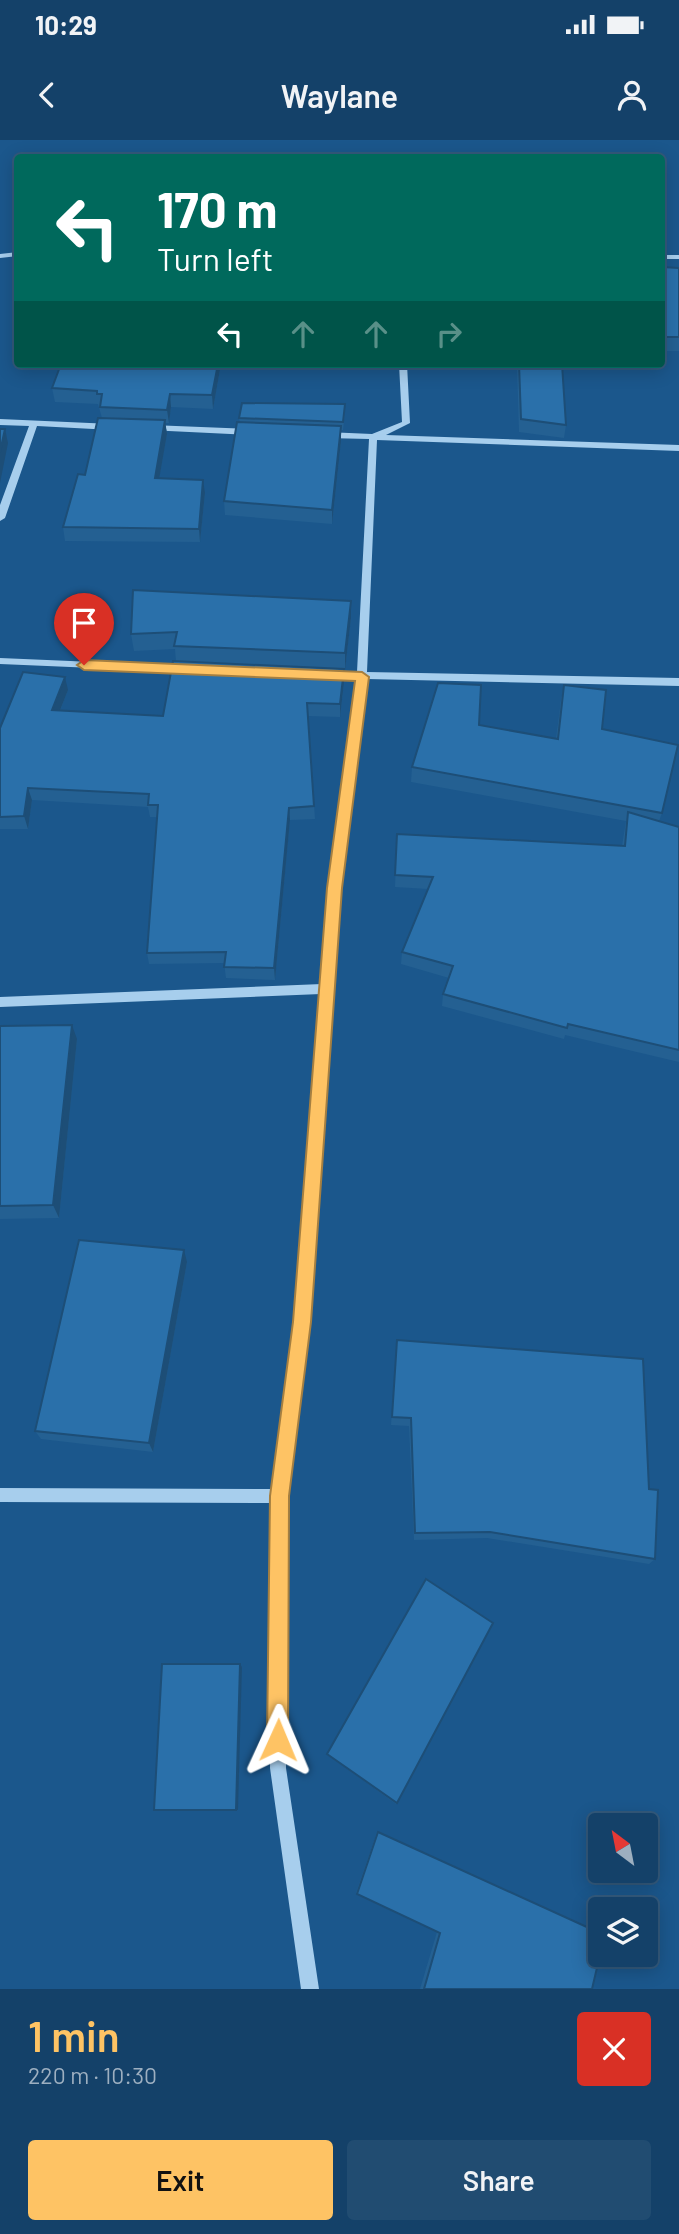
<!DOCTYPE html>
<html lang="en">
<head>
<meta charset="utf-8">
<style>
  body { margin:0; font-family:Barlow,sans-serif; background:#214c71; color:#f1f3f6; height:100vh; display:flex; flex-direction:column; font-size:26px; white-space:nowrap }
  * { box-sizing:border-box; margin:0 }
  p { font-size:23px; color:#9dafc0 }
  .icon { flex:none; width:38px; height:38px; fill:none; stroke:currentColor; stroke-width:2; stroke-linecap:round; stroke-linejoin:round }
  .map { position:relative; height:1849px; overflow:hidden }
  .panel { display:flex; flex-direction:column; background:#144169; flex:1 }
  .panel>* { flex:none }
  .banner { position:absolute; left:14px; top:14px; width:651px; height:214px; border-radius:7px; box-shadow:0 4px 18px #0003,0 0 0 2px #335a7d; background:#00695c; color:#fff; overflow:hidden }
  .needle { width:46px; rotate:328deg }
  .fabs { position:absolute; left:588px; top:1673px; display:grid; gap:14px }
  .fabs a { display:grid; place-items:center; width:70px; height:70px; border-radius:7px; background:#144169; box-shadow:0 4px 18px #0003,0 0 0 2px #335a7d; font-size:35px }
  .pin { position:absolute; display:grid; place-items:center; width:60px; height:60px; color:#fff; margin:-72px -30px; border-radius:50% 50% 50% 0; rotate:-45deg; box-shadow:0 0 7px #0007 }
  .pin .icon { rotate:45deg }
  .me { position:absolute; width:77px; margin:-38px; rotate:1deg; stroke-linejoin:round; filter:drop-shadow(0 0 5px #0008) }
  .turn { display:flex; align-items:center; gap:24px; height:147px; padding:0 28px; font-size:32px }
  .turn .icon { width:91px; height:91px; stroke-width:2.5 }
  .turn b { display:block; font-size:49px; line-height:60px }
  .lanes { display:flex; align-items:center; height:66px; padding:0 28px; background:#0003; justify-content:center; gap:35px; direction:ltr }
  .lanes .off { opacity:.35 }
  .round { display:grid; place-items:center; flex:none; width:74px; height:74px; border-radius:7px; background:#214c71 }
  .overview { display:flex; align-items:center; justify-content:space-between; height:119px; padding:0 28px }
  h1 { font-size:42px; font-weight:600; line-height:52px; color:#fec364 }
  .action { display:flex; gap:14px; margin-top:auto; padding:14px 28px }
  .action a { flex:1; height:80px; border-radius:7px; background:#fec364; color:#111; font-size:28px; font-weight:600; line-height:80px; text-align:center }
  .action a+a { background:#214c71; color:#f1f3f6 }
  .status { display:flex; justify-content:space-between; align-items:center; height:49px; padding:0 35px; background:#144169; direction:ltr }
  .status svg { height:19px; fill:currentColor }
  header { display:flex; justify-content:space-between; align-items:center; height:91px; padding:0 28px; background:#144169; font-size:32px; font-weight:600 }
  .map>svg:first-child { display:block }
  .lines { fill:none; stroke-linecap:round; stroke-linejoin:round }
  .minor { fill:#a7ceed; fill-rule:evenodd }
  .wall { fill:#246092 }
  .shaded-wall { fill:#1d4e77 }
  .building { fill:#2a70aa; stroke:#1d4e77; stroke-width:2 }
  .route { fill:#fec364; stroke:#a57f41; stroke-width:2 }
</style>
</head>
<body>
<div class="status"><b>10:29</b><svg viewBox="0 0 49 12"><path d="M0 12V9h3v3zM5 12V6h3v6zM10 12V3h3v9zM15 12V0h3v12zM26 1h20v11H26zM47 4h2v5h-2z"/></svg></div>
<header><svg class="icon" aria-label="back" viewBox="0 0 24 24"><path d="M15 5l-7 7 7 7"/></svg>Waylane<svg class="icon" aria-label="person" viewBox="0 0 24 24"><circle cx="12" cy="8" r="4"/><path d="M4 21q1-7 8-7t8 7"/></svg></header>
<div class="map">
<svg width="679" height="1849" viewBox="0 0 679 1849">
  <rect width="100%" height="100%" fill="#1b578c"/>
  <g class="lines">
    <g class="minor">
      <path d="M 18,112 L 18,116 L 0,118 L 0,114 Z"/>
      <rect x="662" y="115" width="17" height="4"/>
      <path d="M 399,224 L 407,224 L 410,283 L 386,295 L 679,305 L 679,311 L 377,300 L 367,532 L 679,538 L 679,546 L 367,539 L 341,748 L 309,1182 L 287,1356 L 286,1628 L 319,1849 L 301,1849 L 270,1628 L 273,1363 L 0,1362 L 0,1348 L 274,1349 L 295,1182 L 321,854 L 0,867 L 0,857 L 322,844 L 329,748 L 357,539 L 329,539 L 324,535 L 329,531 L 357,532 L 369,299 L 326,298 L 322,295 L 326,292 L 372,294 L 402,282 Z"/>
      <path d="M 0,279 L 112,284 L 116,287 L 112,290 L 37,286 L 5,378 L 0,381 L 0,365 L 29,286 L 0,285 Z"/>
      <path d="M 151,285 L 251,289 L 255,292 L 251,295 L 148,290 L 148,286 Z"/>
      <path d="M 0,518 L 188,526 L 193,529 L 188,532 L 0,524 Z"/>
    </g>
  </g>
  <g class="wall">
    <path d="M 662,127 L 679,128 L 679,211 L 662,211 Z"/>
    <path d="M 61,224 L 221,224 L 213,269 L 171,267 L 169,283 L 165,283 L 167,294 L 159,338 L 205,353 L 200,402 L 65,401 L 63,387 L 85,335 L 102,278 L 98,264 L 55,262 L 52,248 Z"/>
    <path d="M 517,224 L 562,224 L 566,285 L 564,298 L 519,292 Z"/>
    <path d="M 345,272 L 343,290 L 341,290 L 341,301 L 332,384 L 225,375 L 224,361 L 240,283 L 239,278 Z"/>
    <path d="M 351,478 L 345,530 L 344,530 L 344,542 L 340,577 L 308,576 L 315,679 L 290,680 L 275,840 L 226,838 L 224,823 L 149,824 L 147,813 L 157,677 L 150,677 L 148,667 L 32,660 L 28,689 L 0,689 L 0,588 L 68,550 L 60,571 L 163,576 L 176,522 L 175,509 L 134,511 L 131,494 Z"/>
    <path d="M 564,545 L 602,589 L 662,673 L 659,681 L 679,687 L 679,922 L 565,895 L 564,899 L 442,866 L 443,854 L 449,838 L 401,824 L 402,812 L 428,749 L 395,747 L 397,694 L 622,706 L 626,681 L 411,642 L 412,627 L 479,585 L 556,599 L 561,560 Z"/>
    <path d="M 0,886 L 77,899 L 59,1078 L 0,1079 Z"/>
    <path d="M 187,1122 L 153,1312 L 41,1299 L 35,1291 Z"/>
    <path d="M 396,1210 L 649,1349 L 655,1419 L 649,1424 L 487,1398 L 414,1400 L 409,1286 L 391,1285 Z"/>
    <path d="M 327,1614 L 397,1663 L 396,1664 L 328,1615 Z"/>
    <path d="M 377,1692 L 378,1692 L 592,1849 L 420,1849 L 437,1792 L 357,1754 L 356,1753 Z"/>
  </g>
  <g class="shaded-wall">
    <path d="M 218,224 L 221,224 L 213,269 L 212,255 Z"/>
    <path d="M 170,254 L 171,267 L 169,283 L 167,270 Z"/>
    <path d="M 165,280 L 167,294 L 157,351 L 155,338 Z"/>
    <path d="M 341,286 L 341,301 L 332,384 L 332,370 Z"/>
    <path d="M 5,289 L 8,303 L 0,343 L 0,312 Z"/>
    <path d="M 203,340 L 205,353 L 200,402 L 199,389 Z"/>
    <path d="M 351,461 L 351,478 L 345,530 L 345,513 Z"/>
    <path d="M 344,529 L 344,542 L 340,577 L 340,564 Z"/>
    <path d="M 65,537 L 68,550 L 55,583 L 52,570 Z"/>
    <path d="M 28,648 L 32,660 L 28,689 L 24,676 Z"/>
    <path d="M 289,668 L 290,680 L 275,840 L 274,828 Z"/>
    <path d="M 72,885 L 77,899 L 59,1078 L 53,1065 Z"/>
    <path d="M 184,1110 L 187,1122 L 153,1312 L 149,1303 Z"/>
    <path d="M 240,1524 L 242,1527 L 238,1670 L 236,1670 Z"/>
  </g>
  <g class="building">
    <path d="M 662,127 L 679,128 L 679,197 L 662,197 Z"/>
    <path d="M 61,224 L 218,224 L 212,255 L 170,254 L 167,270 L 100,267 L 102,254 L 97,254 L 97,251 L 52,248 Z"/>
    <path d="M 519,224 L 562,224 L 566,285 L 521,279 Z"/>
    <path d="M 242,263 L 345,264 L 343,282 L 239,278 Z"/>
    <path d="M 98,278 L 165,280 L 155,338 L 203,340 L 199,389 L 63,387 L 78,334 L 85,335 Z"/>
    <path d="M 237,282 L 341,286 L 332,370 L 224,361 Z"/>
    <path d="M 0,289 L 5,289 L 0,312 Z"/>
    <path d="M 133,450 L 351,461 L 345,513 L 174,506 L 177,492 L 131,494 Z"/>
    <path d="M 173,521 L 344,529 L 340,564 L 307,563 L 314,666 L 289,668 L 274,828 L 224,827 L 226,812 L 147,813 L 158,665 L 148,665 L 149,654 L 28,648 L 24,676 L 0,677 L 0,588 L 23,532 L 65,537 L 52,570 L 163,576 Z"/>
    <path d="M 438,543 L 481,545 L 479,585 L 558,599 L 564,545 L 606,550 L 602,589 L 678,605 L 662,673 L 412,627 Z"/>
    <path d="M 628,672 L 679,687 L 679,910 L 568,884 L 567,888 L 443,854 L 453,826 L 402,812 L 433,737 L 395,735 L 397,694 L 625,706 Z"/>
    <path d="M 72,885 L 53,1065 L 0,1066 L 0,886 Z"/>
    <path d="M 79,1100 L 184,1110 L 149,1303 L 35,1291 Z"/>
    <path d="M 397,1200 L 643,1219 L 649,1349 L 658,1350 L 655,1419 L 490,1392 L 415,1393 L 411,1278 L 392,1277 Z"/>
    <path d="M 426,1439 L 493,1483 L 397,1663 L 327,1614 Z"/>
    <path d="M 162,1524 L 240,1524 L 236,1670 L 154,1670 Z"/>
    <path d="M 378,1692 L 600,1793 L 600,1815 L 592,1849 L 424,1849 L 440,1793 L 357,1754 Z"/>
  </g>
  <path class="route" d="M 84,520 L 362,532 L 369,537 L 342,748 L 311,1182 L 289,1356 L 288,1600 L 285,1608 L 278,1611 L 270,1608 L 267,1600 L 270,1356 L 293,1182 L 327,748 L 355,541 L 84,530 L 77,525 Z"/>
</svg>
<div class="fabs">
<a><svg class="needle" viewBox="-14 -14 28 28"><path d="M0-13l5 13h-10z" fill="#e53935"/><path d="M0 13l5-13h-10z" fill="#9dafc0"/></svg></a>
<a><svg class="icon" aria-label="layers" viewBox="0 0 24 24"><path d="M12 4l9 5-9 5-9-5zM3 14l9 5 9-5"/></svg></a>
</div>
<div class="pin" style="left:84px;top:525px;background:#d93025"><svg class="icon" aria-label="arrive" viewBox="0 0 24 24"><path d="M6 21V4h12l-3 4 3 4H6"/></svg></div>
<svg class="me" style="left:278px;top:1600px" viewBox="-20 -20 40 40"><path d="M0-17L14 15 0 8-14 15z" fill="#fec364" stroke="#fff" stroke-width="4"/></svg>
<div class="banner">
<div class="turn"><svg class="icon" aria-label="left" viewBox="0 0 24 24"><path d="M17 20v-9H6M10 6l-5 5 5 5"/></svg><div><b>170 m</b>Turn left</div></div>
<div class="lanes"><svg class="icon" aria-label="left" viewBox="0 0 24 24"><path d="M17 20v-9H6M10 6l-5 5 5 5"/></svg><svg class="icon off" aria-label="ahead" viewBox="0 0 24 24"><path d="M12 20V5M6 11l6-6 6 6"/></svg><svg class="icon off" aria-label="ahead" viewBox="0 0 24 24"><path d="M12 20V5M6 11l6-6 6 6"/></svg><svg class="icon off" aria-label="right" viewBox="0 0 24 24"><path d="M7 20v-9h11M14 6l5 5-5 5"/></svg></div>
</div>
</div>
<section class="panel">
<div class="overview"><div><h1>1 min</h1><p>220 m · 10:30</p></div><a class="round" style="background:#d93025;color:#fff"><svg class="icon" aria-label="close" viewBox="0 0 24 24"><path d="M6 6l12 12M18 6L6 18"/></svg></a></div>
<div class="action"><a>Exit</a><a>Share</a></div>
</section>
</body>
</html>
